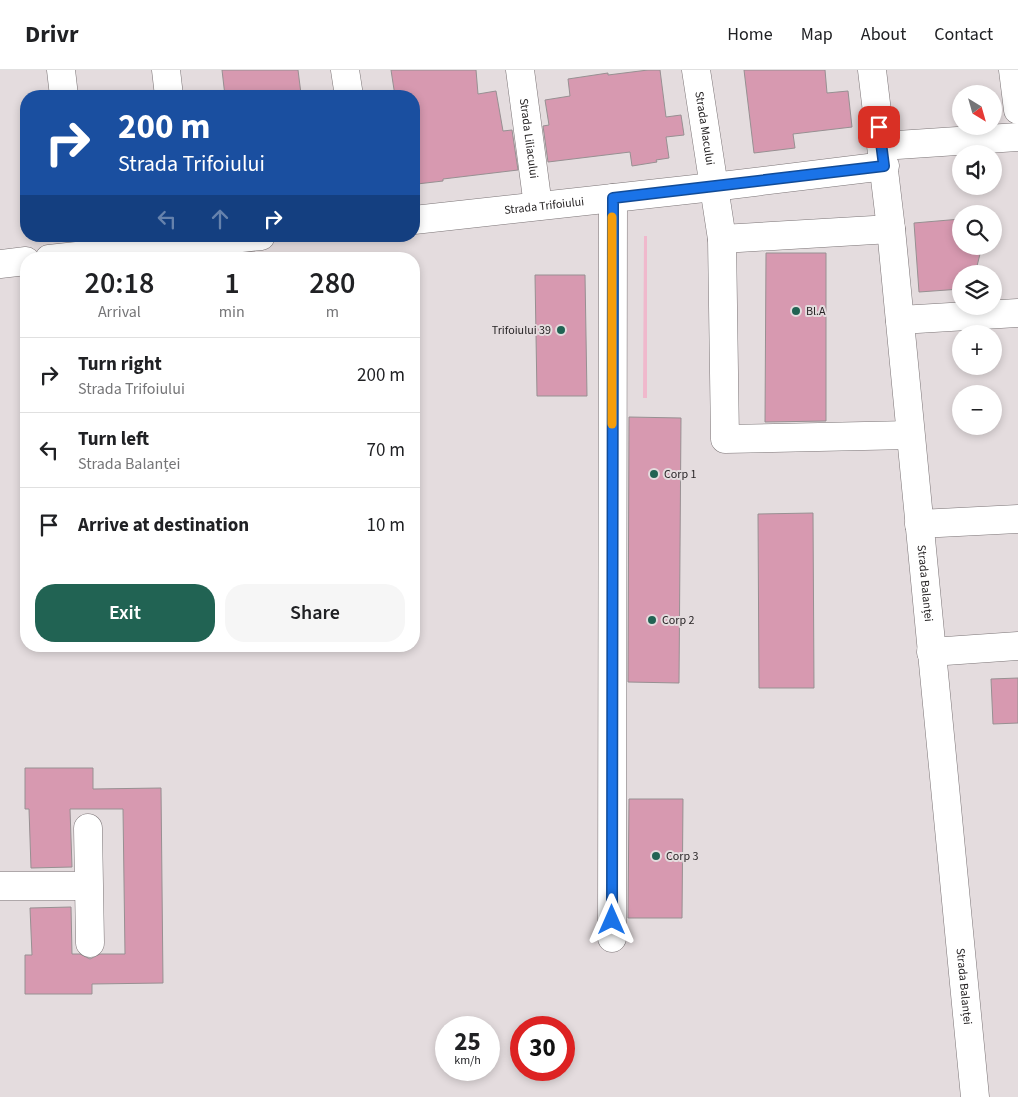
<!DOCTYPE html>
<html lang="en">
<head>
<meta charset="utf-8">
<style>
  body { margin:0; font-family:"Source Sans 3",sans-serif; background:#f6f6f6; color:#202124; height:100vh; display:flex; flex-direction:column; font-size:19px; white-space:nowrap }
  * { box-sizing:border-box; margin:0 }
  p { font-size:16px; color:#757577 }
  .icon { flex:none; width:28px; height:28px; fill:none; stroke:currentColor; stroke-width:2; stroke-linecap:round; stroke-linejoin:round }
  .map { position:relative; flex:1; overflow:hidden }
  .panel { position:absolute; left:20px; top:182px; width:400px; height:400px; display:flex; flex-direction:column; background:#fff; border-radius:20px; box-shadow:0 2px 8px #0003 }
  .panel>* { flex:none }
  .hud { position:absolute; left:20px; top:20px; width:400px; height:152px; border-radius:20px; box-shadow:0 2px 8px #0003; background:#1a4fa0; color:#fff; overflow:hidden }
  .needle { width:32px; rotate:143deg }
  .buttons { position:absolute; left:952px; top:15px; display:grid; gap:10px }
  .buttons a { display:grid; place-items:center; width:50px; height:50px; border-radius:50%; background:#fff; box-shadow:0 2px 8px #0003; font-size:25px }
  .speed { position:absolute; left:435px; top:946px; display:flex; gap:10px; font-size:25px; font-weight:700; text-align:center }
  .speed>* { display:grid; place-content:center; width:65px; height:65px; border-radius:50%; background:#fff; box-shadow:0 2px 8px #0003; line-height:1 }
  .speed small { font-size:12px; font-weight:400 }
  .speed .limit { border:8px solid #d22; background:#fff; color:#111 }
  .pin { position:absolute; display:grid; place-items:center; width:42px; height:42px; color:#fff; margin:-21px; border-radius:10px; box-shadow:0 2px 8px #0006 }
  .me { position:absolute; width:55px; margin:-28px; rotate:0deg; stroke-linejoin:round; filter:drop-shadow(0 0 4px #0008) }
  .turn { display:flex; align-items:center; gap:18px; height:105px; padding:0 15px; font-size:22px }
  .turn .icon { width:65px; height:65px; stroke-width:2.5 }
  .turn b { display:block; font-size:35px; line-height:42px }
  .lanes { display:flex; align-items:center; height:48px; padding:0 15px; background:#0003; justify-content:center; gap:25px; direction:ltr }
  .lanes .off { opacity:.35 }
  .eta { display:flex; justify-content:space-evenly; align-items:center; height:85px; text-align:center }
  .eta b { font-size:30px; font-weight:600; line-height:35px }
  .button { display:flex; gap:10px; margin-top:auto; padding:10px 15px }
  .button a { flex:1; height:58px; border-radius:20px; background:#216353; color:#fff; font-size:20px; font-weight:600; line-height:58px; text-align:center }
  .button a+a { background:#f6f6f6; color:#202124 }
  ul { padding:0; list-style:none }
  li { display:flex; align-items:center; gap:15px; height:75px; padding:0 15px; border-top:1px solid #e0e0e0 }
  li div { flex:1 }
  li b { display:block; font-size:19px }
  li em { font-style:normal }
  header { display:flex; align-items:center; gap:30px; box-sizing:border-box; height:70px; padding:0 25px; background:#fff; border-bottom:1px solid #e0e0e0 }
  header strong { font-size:24px }
  nav { display:flex; gap:28px; margin-inline-start:auto; font-size:18px }
  .map>svg:first-child { display:block }
  .green { fill:#f0b8cc }
  .building { fill:#d799b0; stroke:#979092 }
  .lines { fill:none; stroke-linecap:round; stroke-linejoin:round }
  .minor-casing { stroke:#7b7476; stroke-width:29 }
  .minor { stroke:#fff; stroke-width:28 }
  .route-casing { stroke:#114b97; stroke-width:12 }
  .route { stroke:#1a73e8; stroke-width:9 }
  .slow { stroke:#f59e0b; stroke-width:9 }
  .poi-dot { fill:#216353; stroke:#e4dcde; stroke-width:2 }
  .labels { text-anchor:middle; dominant-baseline:central; stroke-width:4; stroke-linejoin:round; paint-order:stroke }
  .street-label { font-size:12px; fill:#272425; stroke:#e4dcde }
  .poi-label { font-size:12px; fill:#272425; stroke:#e4dcde; text-anchor:start }
</style>
</head>
<body>
<header>
<strong>Drivr</strong>
<nav><a>Home</a><a>Map</a><a>About</a><a>Contact</a></nav>
</header>
<div class="map">
<svg width="1018" height="1027" viewBox="0 0 1018 1027">
  <rect width="100%" height="100%" fill="#e4dcde"/>
  <path class="green" d="M 644,166 L 647,166 L 647,328 L 643,328 Z"/>
  <g class="building">
    <path d="M 222,0 L 298,0 L 301,24 L 282,26 L 225,26 Z"/>
    <path d="M 391,0 L 476,0 L 478,24 L 496,21 L 503,61 L 512,60 L 518,100 L 443,109 L 443,111 L 417,114 L 417,111 L 414,112 L 414,26 L 395,26 Z"/>
    <path d="M 648,0 L 660,0 L 666,47 L 681,45 L 684,65 L 666,67 L 669,88 L 656,90 L 657,92 L 632,96 L 630,82 L 548,92 L 543,56 L 549,55 L 545,30 L 570,26 L 568,9 L 608,3 L 608,5 Z"/>
    <path d="M 744,0 L 825,0 L 827,23 L 848,21 L 852,57 L 793,64 L 795,78 L 754,83 Z"/>
    <path d="M 961,149 L 961,176 L 982,176 L 975,204 L 961,204 L 961,219 L 919,222 L 914,153 Z"/>
    <path d="M 766,183 L 826,183 L 826,351 L 765,352 Z"/>
    <path d="M 535,205 L 585,205 L 587,326 L 537,326 Z"/>
    <path d="M 629,347 L 681,348 L 679,613 L 628,612 Z"/>
    <path d="M 813,443 L 814,618 L 759,618 L 758,444 Z"/>
    <path d="M 1018,608 L 1018,653 L 993,654 L 991,609 Z"/>
    <path d="M 25,698 L 93,698 L 93,719 L 161,718 L 163,913 L 92,914 L 92,924 L 25,924 L 25,885 L 32,885 L 30,838 L 71,837 L 72,884 L 80,884 L 90,889 L 100,884 L 125,884 L 123,739 L 70,739 L 72,797 L 31,798 L 29,739 L 25,739 Z"/>
    <path d="M 629,729 L 683,729 L 682,848 L 628,848 Z"/>
  </g>
  <g class="lines">
    <g class="minor-casing">
      <g id="minor">
        <path d="M 61,0 L 64,26"/>
        <path d="M 166,0 L 169,26"/>
        <path d="M 345,0 L 349,26"/>
        <path id="s1" d="M 520,0 L 538,136"/>
        <path id="s2" d="M 696,0 L 722,169 L 725,369 L 910,365"/>
        <path id="s3" d="M 872,0 L 891,159 L 975,1027"/>
        <path d="M 1013,0 L 1018,40"/>
        <path d="M 882,76 L 1018,67"/>
        <path id="s4" d="M 414,150 L 713,117 L 885,96"/>
        <path d="M 722,169 L 891,159"/>
        <path d="M 49,189 L 261,166"/>
        <path d="M 0,194 L 26,191"/>
        <path d="M 900,250 L 1018,243"/>
        <path d="M 919,454 L 1018,449"/>
        <path d="M 931,582 L 1018,576"/>
        <path d="M 88,758 L 90,873"/>
        <path d="M 0,816 L 88,816"/>
        <path d="M 612,868 L 613,128"/>
      </g>
    </g>
    <use href="#minor" class="minor"/>
  </g>
  <g class="lines">
    <g class="route-casing">
      <path id="route" d="M 612,850 L 613,128 L 884,96 L 879,57"/>
    </g>
    <use href="#route" class="route"/>
    <path class="slow" d="M 612,147 L 612,354"/>
  </g>
  <g class="poi-dot">
    <circle cx="796" cy="241" r="5"/>
    <circle cx="561" cy="260" r="5"/>
    <circle cx="654" cy="404" r="5"/>
    <circle cx="652" cy="550" r="5"/>
    <circle cx="656" cy="786" r="5"/>
  </g>
  <g class="labels">
    <g class="street-label">
      <text stroke="none"><textPath href="#s2" startOffset="59">Strada Macului</textPath></text>
      <text stroke="none"><textPath href="#s1" startOffset="69">Strada Liliacului</textPath></text>
      <text stroke="none"><textPath href="#s4" startOffset="131">Strada Trifoiului</textPath></text>
      <text stroke="none"><textPath href="#s3" startOffset="516">Strada Balanței</textPath></text>
      <text stroke="none"><textPath href="#s3" startOffset="921">Strada Balanței</textPath></text>
    </g>
    <g class="poi-label">
      <text x="806" y="241">Bl.A</text>
      <text x="551" y="260" text-anchor="end">Trifoiului 39</text>
      <text x="664" y="404">Corp 1</text>
      <text x="662" y="550">Corp 2</text>
      <text x="666" y="786">Corp 3</text>
    </g>
  </g>
</svg>
<div class="buttons">
<a><svg class="needle" viewBox="-14 -14 28 28"><path d="M0-13l5 13h-10z" fill="#e53935"/><path d="M0 13l5-13h-10z" fill="#757577"/></svg></a>
<a><svg class="icon" aria-label="sound" viewBox="0 0 24 24"><path d="M4 9h4l5-4v14l-5-4H4zM17 9q2 3 0 6"/></svg></a>
<a><svg class="icon" aria-label="search" viewBox="0 0 24 24"><circle cx="10" cy="10" r="6"/><path d="M15 15l6 6"/></svg></a>
<a><svg class="icon" aria-label="layers" viewBox="0 0 24 24"><path d="M12 4l9 5-9 5-9-5zM3 14l9 5 9-5"/></svg></a>
<a>+</a>
<a>−</a>
</div>
<div class="speed"><div>25<small>km/h</small></div><div class="limit">30</div></div>
<div class="pin" style="left:879px;top:57px;background:#d93025"><svg class="icon" aria-label="arrive" viewBox="0 0 24 24"><path d="M6 21V4h12l-3 4 3 4H6"/></svg></div>
<svg class="me" style="left:612px;top:850px" viewBox="-20 -20 40 40"><path d="M0-17L14 15 0 8-14 15z" fill="#1a73e8" stroke="#fff" stroke-width="4"/></svg>
<div class="hud">
<div class="turn"><svg class="icon" aria-label="right" viewBox="0 0 24 24"><path d="M7 20v-9h11M14 6l5 5-5 5"/></svg><div><b>200 m</b>Strada Trifoiului</div></div>
<div class="lanes"><svg class="icon off" aria-label="left" viewBox="0 0 24 24"><path d="M17 20v-9H6M10 6l-5 5 5 5"/></svg><svg class="icon off" aria-label="ahead" viewBox="0 0 24 24"><path d="M12 20V5M6 11l6-6 6 6"/></svg><svg class="icon" aria-label="right" viewBox="0 0 24 24"><path d="M7 20v-9h11M14 6l5 5-5 5"/></svg></div>
</div>
<section class="panel">
<div class="eta">
<div><b>20:18</b><p>Arrival</p></div>
<div><b>1</b><p>min</p></div>
<div><b>280</b><p>m</p></div>
</div>
<ul>
<li><svg class="icon" aria-label="right" viewBox="0 0 24 24"><path d="M7 20v-9h11M14 6l5 5-5 5"/></svg><div><b>Turn right</b><p>Strada Trifoiului</p></div><em>200 m</em></li>
<li><svg class="icon" aria-label="left" viewBox="0 0 24 24"><path d="M17 20v-9H6M10 6l-5 5 5 5"/></svg><div><b>Turn left</b><p>Strada Balanței</p></div><em>70 m</em></li>
<li><svg class="icon" aria-label="arrive" viewBox="0 0 24 24"><path d="M6 21V4h12l-3 4 3 4H6"/></svg><div><b>Arrive at destination</b></div><em>10 m</em></li>
</ul>
<div class="button"><a>Exit</a><a>Share</a></div>
</section>
</div>
</body>
</html>
